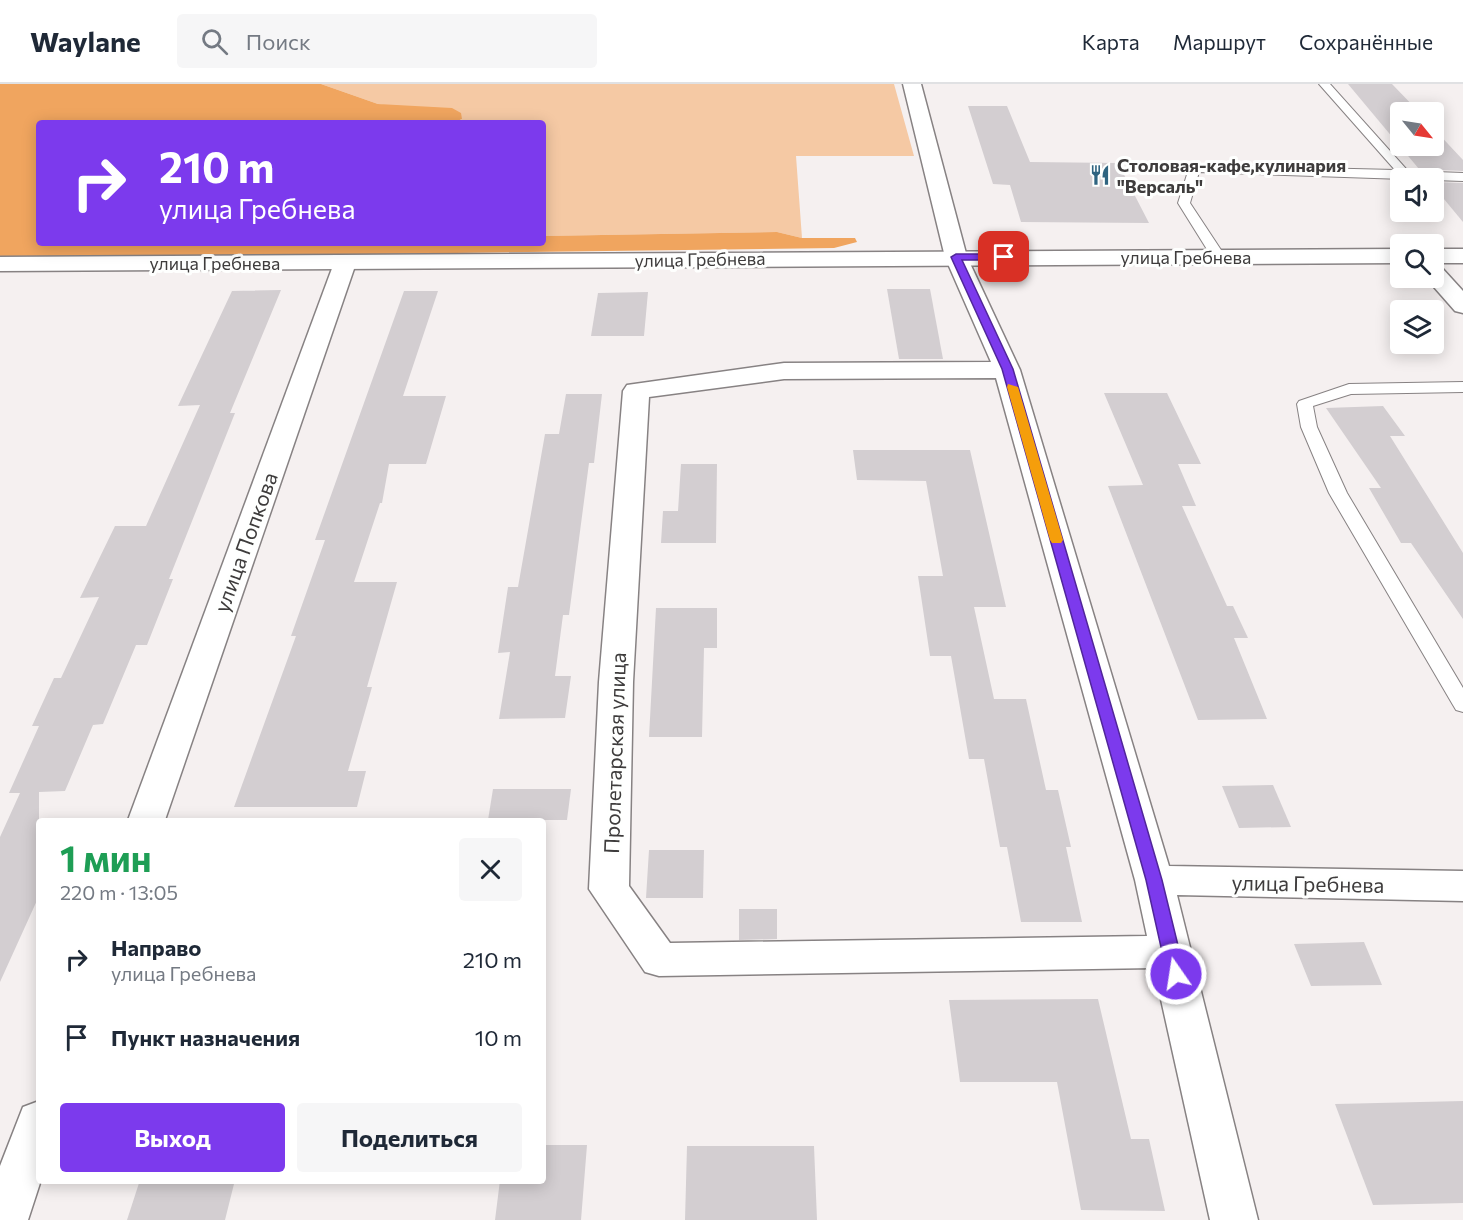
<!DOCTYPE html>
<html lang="ru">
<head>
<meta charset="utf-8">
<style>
  body { margin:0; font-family:Commissioner,sans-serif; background:#f6f6f7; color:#1f2937; height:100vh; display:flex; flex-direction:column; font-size:22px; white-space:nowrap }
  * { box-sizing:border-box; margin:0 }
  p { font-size:20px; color:#747a83 }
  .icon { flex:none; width:33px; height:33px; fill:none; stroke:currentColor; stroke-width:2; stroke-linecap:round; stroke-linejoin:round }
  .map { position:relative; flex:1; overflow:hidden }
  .sheet { position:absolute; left:36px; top:734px; width:510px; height:366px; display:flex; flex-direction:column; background:#fff; border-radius:6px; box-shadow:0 3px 15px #0003 }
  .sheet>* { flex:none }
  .top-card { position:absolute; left:36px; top:36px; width:510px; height:126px; border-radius:6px; box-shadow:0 3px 15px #0003; background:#7c3aed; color:#fff; overflow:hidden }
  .needle { width:39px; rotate:120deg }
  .controls { position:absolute; left:1390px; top:18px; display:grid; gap:12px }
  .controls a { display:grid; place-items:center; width:54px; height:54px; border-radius:6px; background:#fff; box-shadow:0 3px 15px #0003; font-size:30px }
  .pin { position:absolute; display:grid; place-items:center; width:51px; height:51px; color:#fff; margin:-26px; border-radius:12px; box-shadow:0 3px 9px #0006 }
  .me { position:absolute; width:66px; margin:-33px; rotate:347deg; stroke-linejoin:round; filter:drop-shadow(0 0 4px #0008) }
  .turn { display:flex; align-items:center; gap:21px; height:126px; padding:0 24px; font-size:27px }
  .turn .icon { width:78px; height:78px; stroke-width:2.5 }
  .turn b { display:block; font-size:42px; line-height:51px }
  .round { display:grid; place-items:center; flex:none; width:63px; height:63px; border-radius:6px; background:#f6f6f7 }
  .head { display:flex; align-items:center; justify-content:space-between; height:102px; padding:0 24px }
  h1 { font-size:36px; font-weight:700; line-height:45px; color:#1e9e55 }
  .primary-button { display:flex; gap:12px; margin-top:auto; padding:12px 24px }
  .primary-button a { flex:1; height:69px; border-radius:6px; background:#7c3aed; color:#fff; font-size:24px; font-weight:700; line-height:69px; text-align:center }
  .primary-button a+a { background:#f6f6f7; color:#1f2937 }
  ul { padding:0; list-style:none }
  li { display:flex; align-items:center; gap:18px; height:78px; padding:0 24px }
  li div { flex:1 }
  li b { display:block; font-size:22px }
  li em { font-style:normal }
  header { display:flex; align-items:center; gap:36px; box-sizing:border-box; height:84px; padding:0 30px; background:#fff; border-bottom:2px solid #e0e1e3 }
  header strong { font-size:28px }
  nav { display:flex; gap:33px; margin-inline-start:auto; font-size:21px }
  .search { width:420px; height:54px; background:#f6f6f7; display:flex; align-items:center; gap:15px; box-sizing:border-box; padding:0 21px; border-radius:6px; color:#747a83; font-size:22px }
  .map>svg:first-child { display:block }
  .green { fill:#f5c9a4 }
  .forest { fill:#f0a55f }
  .building { fill:#d3ced1 }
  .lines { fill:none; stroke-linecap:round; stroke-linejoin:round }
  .service-casing { stroke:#878283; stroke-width:2 }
  .minor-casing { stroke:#878283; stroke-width:3 }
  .tertiary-casing { stroke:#878283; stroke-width:3 }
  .service { fill:#fff; fill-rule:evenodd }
  .minor { fill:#fff; fill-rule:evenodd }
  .tertiary { fill:#fff; fill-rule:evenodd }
  .route { fill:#7c3aed; stroke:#51269a; stroke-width:1.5 }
  .slow { fill:#f59e0b }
  .labels { text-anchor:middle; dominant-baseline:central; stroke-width:6; stroke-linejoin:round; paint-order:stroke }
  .far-poi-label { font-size:18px; font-weight:bold; fill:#3e3c3c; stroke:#fefffe; text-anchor:start }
  .far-street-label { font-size:18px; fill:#3e3c3c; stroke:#fefffe }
  .street-label { font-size:21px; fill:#3e3c3c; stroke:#fefffe }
</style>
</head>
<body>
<header>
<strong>Waylane</strong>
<div class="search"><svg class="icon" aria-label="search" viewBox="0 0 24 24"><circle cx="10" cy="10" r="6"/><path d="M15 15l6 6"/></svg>Поиск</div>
<nav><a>Карта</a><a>Маршрут</a><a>Сохранённые</a></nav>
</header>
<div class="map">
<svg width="1463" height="1136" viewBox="0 0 1463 1136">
  <rect width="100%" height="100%" fill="#f5f0f0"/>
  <path class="green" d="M 321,0 L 894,0 L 914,72 L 796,72 L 802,154 L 777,148 L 543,152 L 543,39 L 453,39 L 462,35 L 378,20 Z"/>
  <path class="forest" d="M 0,0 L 321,0 L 378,20 L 452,24 L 461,29 L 462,35 L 453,39 L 39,39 L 39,159 L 543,159 L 543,152 L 777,148 L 802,154 L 855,154 L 857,158 L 834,164 L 0,175 Z"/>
  <g class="building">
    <path d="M 1348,0 L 1392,0 L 1419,28 L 1401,28 L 1401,62 L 1434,62 L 1434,45 L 1463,76 L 1463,87 L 1419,85 Z"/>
    <path d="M 968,22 L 1007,22 L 1030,78 L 1118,79 L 1149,139 L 1021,138 L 1010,101 L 993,100 Z"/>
    <path d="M 1434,98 L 1463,99 L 1463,138 L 1434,103 Z"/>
    <path d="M 887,205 L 930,205 L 943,275 L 899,275 Z"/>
    <path d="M 281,206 L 230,329 L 235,329 L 169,495 L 173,495 L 147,561 L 136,561 L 103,640 L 93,641 L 65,707 L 39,708 L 39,812 L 0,898 L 0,753 L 20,709 L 9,709 L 39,642 L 32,642 L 54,594 L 61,594 L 99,513 L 80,514 L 115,442 L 146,442 L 200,321 L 178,322 L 232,207 Z"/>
    <path d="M 404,207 L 438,207 L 403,312 L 446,312 L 426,380 L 389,380 L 382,419 L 380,419 L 354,498 L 397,498 L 367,603 L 372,603 L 348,687 L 366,687 L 357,723 L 234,723 L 296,552 L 291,552 L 325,456 L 315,456 Z"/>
    <path d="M 648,208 L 644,252 L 591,252 L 598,209 Z"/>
    <path d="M 1104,309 L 1167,309 L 1201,380 L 1178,380 L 1196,422 L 1182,422 L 1227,522 L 1233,522 L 1248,554 L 1234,554 L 1267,635 L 1198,636 L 1108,402 L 1143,401 Z"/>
    <path d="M 566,310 L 602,310 L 594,379 L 589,379 L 569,531 L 563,531 L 555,592 L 571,592 L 565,634 L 499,635 L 510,568 L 498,569 L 508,503 L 518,503 L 545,350 L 559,350 Z"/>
    <path d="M 1383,322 L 1405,352 L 1390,352 L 1463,469 L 1463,535 L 1411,459 L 1401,459 L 1369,404 L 1381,404 L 1326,324 Z"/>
    <path d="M 853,366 L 970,366 L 1006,523 L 974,523 L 994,615 L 1026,615 L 1046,706 L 1058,706 L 1071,763 L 1066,763 L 1082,838 L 1021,838 L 1007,763 L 1000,763 L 984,675 L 969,675 L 951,572 L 930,572 L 918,492 L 943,492 L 926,397 L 857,396 Z"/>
    <path d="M 681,380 L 717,380 L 716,459 L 661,459 L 663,427 L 678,427 Z"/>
    <path d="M 656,524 L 717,524 L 717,564 L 704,564 L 702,653 L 649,653 Z"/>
    <path d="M 1273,701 L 1291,743 L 1239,744 L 1222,702 Z"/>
    <path d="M 493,705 L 571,705 L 567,736 L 488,736 Z"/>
    <path d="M 649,766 L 704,766 L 703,814 L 646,814 Z"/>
    <path d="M 739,825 L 777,825 L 777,855 L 739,856 Z"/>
    <path d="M 1364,858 L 1382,901 L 1311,902 L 1294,860 Z"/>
    <path d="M 1098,915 L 1131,1055 L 1149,1055 L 1165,1127 L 1081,1126 L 1057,998 L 960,998 L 949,916 Z"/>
    <path d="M 1463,1017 L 1463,1119 L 1373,1121 L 1335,1020 Z"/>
    <path d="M 543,1061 L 587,1061 L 581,1136 L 495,1136 L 500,1096 L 543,1096 Z"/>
    <path d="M 687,1062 L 814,1062 L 817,1136 L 685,1136 Z"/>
    <path d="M 140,1096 L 235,1096 L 225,1136 L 127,1136 Z"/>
  </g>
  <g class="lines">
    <g class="service-casing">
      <g id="service">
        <path d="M 1319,0 L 1330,0 L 1408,87 L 1463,89 L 1463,97 L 1199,88 L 1190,119 L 1225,172 L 1223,175 L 1213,175 L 1178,119 L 1190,81 L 1395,86 Z"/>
        <path d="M 1463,298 L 1463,308 L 1351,310 L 1313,322 L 1317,343 L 1347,409 L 1463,604 L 1463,628 L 1456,626 L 1453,621 L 1329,409 L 1301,343 L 1297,320 L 1299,317 L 1349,300 Z"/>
      </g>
    </g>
    <g class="minor-casing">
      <g id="minor">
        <path d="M 903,0 L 921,0 L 967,173 L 1020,286 L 1169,782 L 1463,787 L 1463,817 L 1177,811 L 1258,1136 L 1210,1136 L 1154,884 L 659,892 L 645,888 L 589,805 L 599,598 L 623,307 L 627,301 L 784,279 L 991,278 L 945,173 ZM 996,294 L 1135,796 L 1147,852 L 670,859 L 629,802 L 633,598 L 649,313 L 784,295 Z"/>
        <path d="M 345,172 L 353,174 L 356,179 L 165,736 L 128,736 L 334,179 L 337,174 Z"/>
        <path d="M 1434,182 L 1442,184 L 1463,207 L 1463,229 L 1455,227 L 1426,194 L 1434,194 Z"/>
        <path d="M 39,1017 L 39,1096 L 41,1096 L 28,1136 L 0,1136 L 0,1082 L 23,1023 Z"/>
      </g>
    </g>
    <g class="tertiary-casing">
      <g id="tertiary">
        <path d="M 1401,165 L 1401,179 L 0,187 L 0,173 Z"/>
        <rect x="1434" y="165" width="29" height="14"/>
      </g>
    </g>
    <use href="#service" class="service"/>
    <use href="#minor" class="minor"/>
    <use href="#tertiary" class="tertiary"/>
  </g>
  <path class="route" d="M 956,170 L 1004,170 L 1008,173 L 1004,176 L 962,176 L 1013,285 L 1162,796 L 1185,890 L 1182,895 L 1170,895 L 1167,890 L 1146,796 L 1002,285 L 951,173 Z"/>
  <path class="slow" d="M 1008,300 L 1018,303 L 1063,456 L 1061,459 L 1052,459 L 1050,456 L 1007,303 Z"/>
  <defs>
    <g id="restaurant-bare" transform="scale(1.62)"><path d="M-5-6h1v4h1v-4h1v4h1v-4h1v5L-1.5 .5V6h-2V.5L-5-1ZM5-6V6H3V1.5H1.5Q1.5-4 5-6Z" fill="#2f6480" stroke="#fefffe" stroke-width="2.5" paint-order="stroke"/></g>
  </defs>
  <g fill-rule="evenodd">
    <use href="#restaurant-bare" x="1100" y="91"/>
  </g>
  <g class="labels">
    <g class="far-poi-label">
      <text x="1117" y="81">Столовая-кафе,кулинария<tspan x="1117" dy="21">"Версаль"</tspan></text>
    </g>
    <g class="far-street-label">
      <text x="1186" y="173">улица Гребнева</text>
      <text transform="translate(700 175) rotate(-1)">улица Гребнева</text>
      <text x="215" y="179">улица Гребнева</text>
    </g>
    <g class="street-label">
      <text transform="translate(245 458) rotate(-70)">улица Попкова</text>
      <text transform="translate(614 669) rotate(-88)">Пролетарская улица</text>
      <text transform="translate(1308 799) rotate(1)">улица Гребнева</text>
    </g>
  </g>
</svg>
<div class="controls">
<a><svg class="needle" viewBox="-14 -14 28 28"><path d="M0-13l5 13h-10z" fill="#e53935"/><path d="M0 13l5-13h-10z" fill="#747a83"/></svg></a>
<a><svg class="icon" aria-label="sound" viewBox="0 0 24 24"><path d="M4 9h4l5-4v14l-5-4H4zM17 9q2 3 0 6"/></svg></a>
<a><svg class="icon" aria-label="search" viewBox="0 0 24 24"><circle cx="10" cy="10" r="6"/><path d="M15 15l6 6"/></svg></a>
<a><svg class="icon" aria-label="layers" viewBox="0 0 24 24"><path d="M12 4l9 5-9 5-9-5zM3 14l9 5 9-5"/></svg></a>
</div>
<div class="pin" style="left:1004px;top:173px;background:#d93025"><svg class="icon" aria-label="arrive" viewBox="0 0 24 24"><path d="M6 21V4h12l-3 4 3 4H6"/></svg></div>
<svg class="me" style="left:1176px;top:890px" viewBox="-20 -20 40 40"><circle r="17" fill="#7c3aed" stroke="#fff" stroke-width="3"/><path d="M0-11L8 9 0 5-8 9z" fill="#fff"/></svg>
<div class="top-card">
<div class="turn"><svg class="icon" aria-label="right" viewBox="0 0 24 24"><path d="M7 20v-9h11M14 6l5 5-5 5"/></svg><div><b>210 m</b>улица Гребнева</div></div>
</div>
<section class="sheet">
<div class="head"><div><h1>1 мин</h1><p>220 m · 13:05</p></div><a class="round"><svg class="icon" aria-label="close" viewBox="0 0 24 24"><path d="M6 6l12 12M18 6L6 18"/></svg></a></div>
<ul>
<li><svg class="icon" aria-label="right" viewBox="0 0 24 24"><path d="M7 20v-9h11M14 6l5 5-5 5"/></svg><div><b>Направо</b><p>улица Гребнева</p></div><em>210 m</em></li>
<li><svg class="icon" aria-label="arrive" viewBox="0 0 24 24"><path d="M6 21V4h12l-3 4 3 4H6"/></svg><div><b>Пункт назначения</b></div><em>10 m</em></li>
</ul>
<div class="primary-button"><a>Выход</a><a>Поделиться</a></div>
</section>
</div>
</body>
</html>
